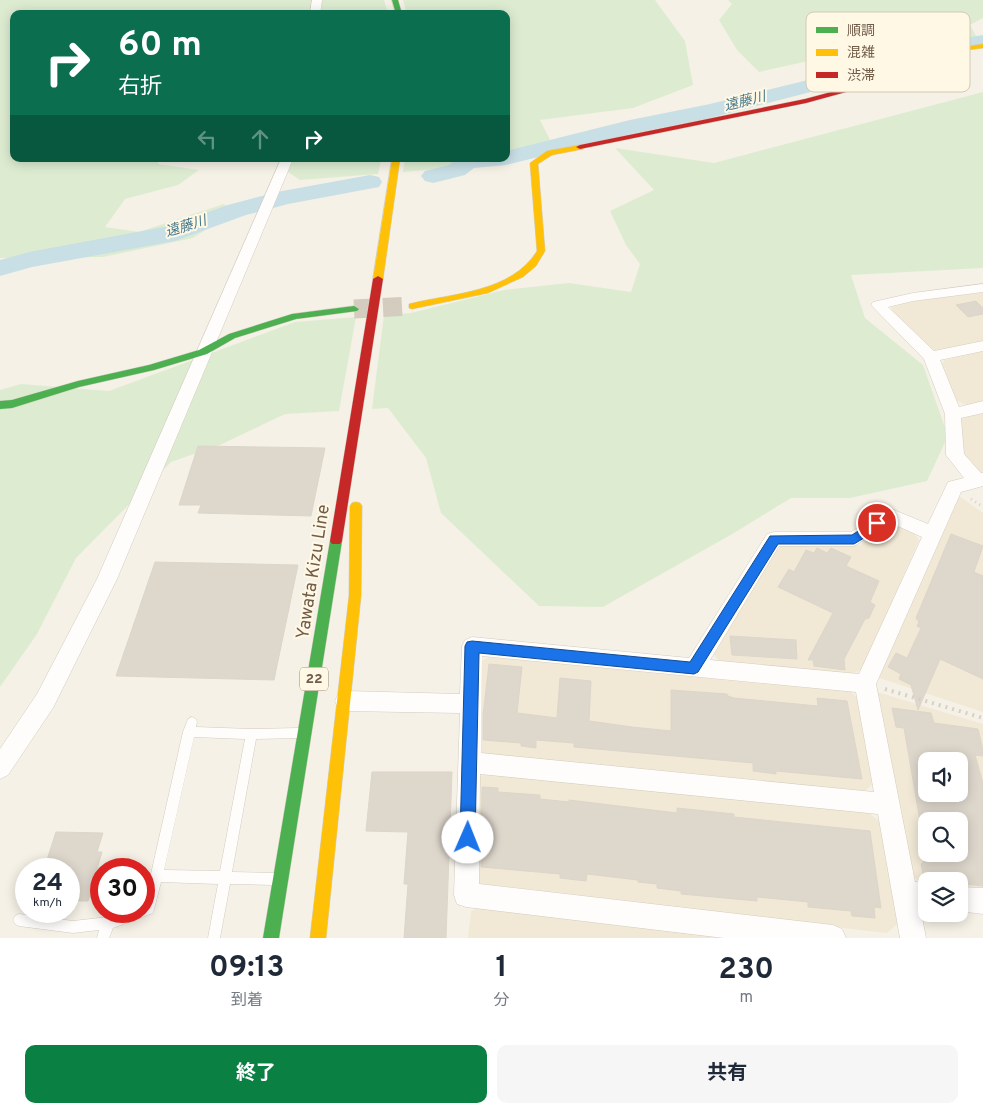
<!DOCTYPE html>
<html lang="ja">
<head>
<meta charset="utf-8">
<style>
  body { margin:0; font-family:Overpass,"Noto Sans JP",sans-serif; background:#f6f6f7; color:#1f2937; height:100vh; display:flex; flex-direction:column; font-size:19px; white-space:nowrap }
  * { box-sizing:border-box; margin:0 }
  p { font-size:16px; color:#747a83 }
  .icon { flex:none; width:28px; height:28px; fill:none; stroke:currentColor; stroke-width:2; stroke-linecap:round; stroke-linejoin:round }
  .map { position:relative; height:938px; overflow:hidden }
  .sheet { display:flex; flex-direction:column; background:#fff; flex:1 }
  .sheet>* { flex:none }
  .hud { position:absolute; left:10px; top:10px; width:500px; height:152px; border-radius:10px; box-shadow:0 2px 12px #0003; background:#0b6e4f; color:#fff; overflow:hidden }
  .buttons { position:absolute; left:918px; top:752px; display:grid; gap:10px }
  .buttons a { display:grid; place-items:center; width:50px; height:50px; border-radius:10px; background:#fff; box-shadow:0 2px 12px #0003; font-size:25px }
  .speed { position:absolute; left:15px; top:858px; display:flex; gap:10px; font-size:25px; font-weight:700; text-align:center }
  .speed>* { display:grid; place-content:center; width:65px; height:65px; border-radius:50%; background:#fff; box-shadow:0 2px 12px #0003; line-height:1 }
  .speed small { font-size:12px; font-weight:400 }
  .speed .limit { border:8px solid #d22; background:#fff; color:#111 }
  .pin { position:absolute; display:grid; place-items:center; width:42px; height:42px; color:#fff; margin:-21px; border:2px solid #fff; border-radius:50%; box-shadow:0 1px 5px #0007 }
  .me { position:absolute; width:55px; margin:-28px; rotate:1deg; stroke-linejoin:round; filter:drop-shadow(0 0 4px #0008) }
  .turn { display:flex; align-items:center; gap:18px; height:105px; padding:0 25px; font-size:22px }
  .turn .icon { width:65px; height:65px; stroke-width:2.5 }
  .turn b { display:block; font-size:35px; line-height:42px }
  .lanes { display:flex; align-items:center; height:48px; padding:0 25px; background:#0003; justify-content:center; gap:25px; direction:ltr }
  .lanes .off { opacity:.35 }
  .eta { display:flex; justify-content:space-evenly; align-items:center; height:85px; text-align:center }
  .eta b { font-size:30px; font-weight:700; line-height:35px }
  .action { display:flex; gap:10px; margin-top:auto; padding:10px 25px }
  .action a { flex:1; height:58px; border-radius:10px; background:#0b8043; color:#fff; font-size:20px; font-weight:700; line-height:58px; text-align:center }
  .action a+a { background:#f6f6f7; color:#1f2937 }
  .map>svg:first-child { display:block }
  .residential { fill:#f1e9d6; fill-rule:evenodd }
  .green { fill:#ddecd1 }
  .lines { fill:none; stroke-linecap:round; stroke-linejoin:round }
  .river { fill:#c8dfe5; fill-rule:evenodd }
  .building { fill:#ded7cc; stroke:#ddd5c9; fill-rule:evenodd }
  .secondary-tunnel { stroke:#d4ccbe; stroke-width:19; stroke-dasharray:19 10; stroke-linecap:butt }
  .lane-casing { stroke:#d3ccc1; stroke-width:1 }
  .street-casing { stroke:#d3ccc1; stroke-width:1 }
  .fast-casing { stroke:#d5cec3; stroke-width:1 }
  .slow-casing { stroke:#d5cec3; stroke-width:1 }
  .jam-casing { stroke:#d5cec3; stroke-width:1 }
  .path-far1 { stroke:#d7d0c8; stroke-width:3; stroke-dasharray:1 4; stroke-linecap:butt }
  .path { stroke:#d7d0c8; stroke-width:4; stroke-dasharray:2 5; stroke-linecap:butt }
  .lane { fill:#fefdfb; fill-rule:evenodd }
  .street { fill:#fefdfb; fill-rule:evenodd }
  .fast { fill:#4caf50; fill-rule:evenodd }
  .slow { fill:#ffc107; fill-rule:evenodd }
  .jam { fill:#c62828; fill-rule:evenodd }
  .route { fill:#1a73e8; stroke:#114b97 }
  .labels { text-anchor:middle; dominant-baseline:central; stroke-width:4; stroke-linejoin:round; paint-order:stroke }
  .far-water-label { font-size:14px; font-style:italic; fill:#45778b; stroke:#fff8e5 }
  .shield { fill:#fff8e5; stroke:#9c8b77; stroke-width:1 }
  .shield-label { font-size:14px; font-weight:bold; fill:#715c48 }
  .near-street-label { font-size:18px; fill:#715c48; stroke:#fff8e5 }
  .key { fill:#fff8e5; stroke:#d4c9b6; stroke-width:1 }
  .key-label { font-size:14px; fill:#715c48 }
</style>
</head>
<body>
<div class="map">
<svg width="983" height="938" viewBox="0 0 983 938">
  <rect width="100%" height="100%" fill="#f5f1e6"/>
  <g class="residential">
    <path d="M 983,292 L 983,342 L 940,352 L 929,348 L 891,313 L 892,307 L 915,301 Z"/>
    <path d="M 983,351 L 983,402 L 968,406 L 957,401 L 942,364 L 945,360 Z"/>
    <path d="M 983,413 L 983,473 L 972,469 L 961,456 L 961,420 L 964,417 Z"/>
    <path d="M 959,496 L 983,513 L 983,712 L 879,678 Z"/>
    <path d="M 886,524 L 899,525 L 913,532 L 919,540 L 863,669 L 850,675 L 720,663 L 712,652 L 778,548 L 785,544 L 860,545 Z"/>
    <path d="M 488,657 L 848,689 L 860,700 L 874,783 L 863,793 L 485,755 L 476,746 L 478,664 Z"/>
    <path d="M 877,692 L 983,724 L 983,895 L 959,892 L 959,881 L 926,881 L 925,887 L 910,873 ZM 926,761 L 959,761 L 959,794 L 926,794 ZM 926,821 L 959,821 L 959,854 L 926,854 Z"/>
    <path d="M 487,771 L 867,811 L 881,823 L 898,923 L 887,933 L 484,888 L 472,874 L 475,782 Z"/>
    <path d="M 479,908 L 743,938 L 468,938 L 471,911 Z"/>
  </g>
  <g class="green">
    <path d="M 0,0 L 311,0 L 309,14 L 158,14 L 150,12 L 141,14 L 14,14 L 14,159 L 159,159 L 158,164 L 199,170 L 178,185 L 125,199 L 105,227 L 139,232 L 224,204 L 233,212 L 193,238 L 103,257 L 0,258 Z"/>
    <path d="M 322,0 L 384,0 L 388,14 L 321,14 Z"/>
    <path d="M 403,0 L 655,0 L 685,41 L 693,85 L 633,108 L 540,120 L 550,140 L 506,157 L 506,14 L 407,14 Z"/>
    <path d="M 728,0 L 983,0 L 983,18 L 970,25 L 977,38 L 928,47 L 907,39 L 759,72 L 737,50 L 719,20 L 732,4 Z"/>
    <path d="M 983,92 L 983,268 L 851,275 L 865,318 L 923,365 L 948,436 L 927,481 L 850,498 L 791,498 L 734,533 L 603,607 L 539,606 L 441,513 L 426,458 L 388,408 L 372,409 L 384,315 L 411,313 L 504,290 L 569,283 L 631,292 L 640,264 L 626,245 L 610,211 L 654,190 L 615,148 L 714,163 Z"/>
    <path d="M 293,159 L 381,159 L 378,174 L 300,180 L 288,172 Z"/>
    <path d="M 405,159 L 501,159 L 485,165 L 403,172 Z"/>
    <path d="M 356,317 L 339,411 L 285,414 L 220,445 L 171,462 L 76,558 L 37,634 L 0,687 L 0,390 L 21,384 L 109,391 L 295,322 Z"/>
  </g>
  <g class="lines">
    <g class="river">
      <path d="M 983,35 L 983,47 L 946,53 L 904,68 L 710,118 L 631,134 L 506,165 L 474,168 L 465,175 L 433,183 L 425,181 L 421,176 L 425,171 L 449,165 L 457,159 L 506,159 L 506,151 L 630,120 L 710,104 L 890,60 L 942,42 Z"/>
      <path d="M 370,175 L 379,177 L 382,182 L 379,187 L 288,204 L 246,215 L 175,241 L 32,267 L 0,276 L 0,260 L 29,252 L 169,226 L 228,205 L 277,192 Z"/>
    </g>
  </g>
  <g class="building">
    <path d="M 976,301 L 983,308 L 983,314 L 968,317 L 956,305 Z"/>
    <path d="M 198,446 L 325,448 L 311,516 L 198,513 L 201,505 L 179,505 Z"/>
    <path d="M 951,534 L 983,546 L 974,572 L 983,576 L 983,679 L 940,659 L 918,710 L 911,685 L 899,679 L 901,674 L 888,667 L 896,653 L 907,658 L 921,628 L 917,626 L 919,622 L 916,618 Z"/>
    <path d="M 817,548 L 827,553 L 831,548 L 851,557 L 846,566 L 879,581 L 870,602 L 875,605 L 869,618 L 865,619 L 844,659 L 845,670 L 814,666 L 813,660 L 808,660 L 833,613 L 778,587 L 789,569 L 794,572 L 806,550 L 814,553 Z"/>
    <path d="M 155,562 L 298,565 L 274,680 L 116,676 Z"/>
    <path d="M 730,636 L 796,640 L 797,659 L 732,655 Z"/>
    <path d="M 489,664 L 522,667 L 517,713 L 557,718 L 560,678 L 591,681 L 589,721 L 632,727 L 671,731 L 671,690 L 727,694 L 728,696 L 734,698 L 818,706 L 817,698 L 847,701 L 862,779 L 776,771 L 776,774 L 753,771 L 753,763 L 574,747 L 574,743 L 536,740 L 536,748 L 521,746 L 521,743 L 483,740 L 483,715 Z"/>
    <path d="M 892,708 L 931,713 L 934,723 L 978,729 L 983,750 L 983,756 L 975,755 L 983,783 L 983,886 L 959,883 L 959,881 L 924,879 L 921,864 L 930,855 L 959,859 L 959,821 L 920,821 L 904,728 L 896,727 ZM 926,761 L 959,761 L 959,794 L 926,794 Z"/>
    <path d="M 372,772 L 452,772 L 446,938 L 404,938 L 408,884 L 404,884 L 408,832 L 366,831 Z"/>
    <path d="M 482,787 L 498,788 L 498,792 L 540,795 L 540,799 L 569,802 L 569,800 L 677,813 L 677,808 L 734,814 L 734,817 L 870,831 L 881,908 L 874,907 L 875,918 L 852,916 L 851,911 L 808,907 L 808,902 L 757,897 L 757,901 L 681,894 L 681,891 L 657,888 L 657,884 L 638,882 L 638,880 L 587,874 L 586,881 L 560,878 L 560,874 L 481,867 Z"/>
    <path d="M 56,832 L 103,833 L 97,852 L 102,852 L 88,901 L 69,901 L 69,869 L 44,869 Z"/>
  </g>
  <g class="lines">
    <path class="secondary-tunnel" d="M 354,309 L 412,306"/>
    <g class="lane-casing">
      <path id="lane" d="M 192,717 L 196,719 L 197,722 L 196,727 L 251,729 L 298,728 L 302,729 L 304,733 L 302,737 L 298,738 L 256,739 L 232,872 L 274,873 L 278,875 L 280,879 L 278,883 L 274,885 L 230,884 L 220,938 L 208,938 L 218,884 L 161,882 L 153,913 L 113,928 L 109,938 L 97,938 L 99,930 L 73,933 L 19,926 L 15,924 L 13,920 L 15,916 L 19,914 L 73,921 L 108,917 L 124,911 L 144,911 L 144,905 L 183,732 L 188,719 ZM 194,737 L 245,739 L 220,871 L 164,870 Z"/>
    </g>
    <g class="street-casing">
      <g id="street">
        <path d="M 312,0 L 322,0 L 320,14 L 310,14 Z"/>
        <path d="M 281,159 L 293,159 L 117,579 L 53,708 L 8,775 L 0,779 L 0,749 L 37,694 L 97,579 Z"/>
        <path d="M 983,284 L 983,292 L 913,301 L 888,307 L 934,351 L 983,341 L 983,351 L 940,360 L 959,407 L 983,401 L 983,413 L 961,418 L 964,454 L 981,473 L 983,473 L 983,486 L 961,492 L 876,684 L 915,882 L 926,883 L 926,907 L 920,907 L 926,938 L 900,938 L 878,814 L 480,774 L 479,884 L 833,925 L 842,929 L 846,938 L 724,938 L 466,907 L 457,904 L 454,895 L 460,713 L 346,711 L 338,708 L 335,701 L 338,694 L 346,691 L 460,694 L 462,646 L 465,640 L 472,637 L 689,658 L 767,534 L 774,532 L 851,532 L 889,508 L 928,524 L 948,482 L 964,478 L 946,455 L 945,414 L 924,359 L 871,305 L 873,302 L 913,293 ZM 891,523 L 922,537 L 859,674 L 710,660 L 779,546 L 854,546 ZM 482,656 L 856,692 L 874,792 L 481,753 Z"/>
        <path d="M 959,887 L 983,888 L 983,914 L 959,911 Z"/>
      </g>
    </g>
    <g class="fast-casing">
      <g id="fast">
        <path d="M 392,0 L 398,0 L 402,14 L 396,14 Z"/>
        <path d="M 354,306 L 359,309 L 357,311 L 296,319 L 235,338 L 207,354 L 154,370 L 79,387 L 12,408 L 0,409 L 0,401 L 12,400 L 78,381 L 149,365 L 199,350 L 229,334 L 292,314 Z"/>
        <path d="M 336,536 L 340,538 L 342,541 L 279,938 L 263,938 L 330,541 L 332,538 Z"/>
      </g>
    </g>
    <g class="slow-casing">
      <g id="slow">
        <path d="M 983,44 L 983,48 L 967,50 L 901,77 L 896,76 L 964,47 Z"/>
        <path d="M 580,145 L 584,147 L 583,149 L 552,155 L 538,164 L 545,251 L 536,266 L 523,277 L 488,293 L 412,309 L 409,308 L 409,304 C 452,293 511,293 537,251 L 530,163 L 547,151 Z"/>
        <path d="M 392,159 L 400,159 L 383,279 L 378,282 L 373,279 Z"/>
        <path d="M 356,502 L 360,503 L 362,506 L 361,596 L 326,938 L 310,938 L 349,596 L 350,506 L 352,503 Z"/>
      </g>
    </g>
    <g class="jam-casing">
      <g id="jam">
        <path d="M 899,74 L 902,76 L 901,77 L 806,103 L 580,149 L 576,147 L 580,145 L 805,99 Z"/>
        <path d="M 378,276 L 383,279 L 342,541 L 340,544 L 332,544 L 330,541 L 373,279 Z"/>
      </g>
    </g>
    <path class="path-far1" d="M 971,499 L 983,507"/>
    <path class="path" d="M 885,689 L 983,718"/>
    <use href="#lane" class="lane"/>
    <use href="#street" class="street"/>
    <use href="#fast" class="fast"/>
    <use href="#slow" class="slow"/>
    <use href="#jam" class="jam"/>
  </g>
  <path class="route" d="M 877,519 L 882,520 L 883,523 L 882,527 L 854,544 L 778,544 L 698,672 L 694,674 L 479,653 L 475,838 L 473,843 L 468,846 L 462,843 L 460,838 L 465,646 L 467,642 L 472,641 L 690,662 L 770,536 L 852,535 Z"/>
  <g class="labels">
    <g class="far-water-label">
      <text transform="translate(745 102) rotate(-14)">遠藤川</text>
      <text transform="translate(186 227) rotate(-17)">遠藤川</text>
    </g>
    <rect class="shield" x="300" y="667.5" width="28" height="23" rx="4"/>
    <g class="shield-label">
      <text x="314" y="679">22</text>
    </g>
    <g class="near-street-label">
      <text transform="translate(314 572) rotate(-81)">Yawata Kizu Line</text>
    </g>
  </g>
  <rect x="806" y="12" width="164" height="80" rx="8" class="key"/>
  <rect x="816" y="27" width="22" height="6" fill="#4caf50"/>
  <rect x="816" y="49" width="22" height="7" fill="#ffc107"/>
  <rect x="816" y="72" width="22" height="6" fill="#c62828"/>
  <g class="key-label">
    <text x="847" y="35">順調</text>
    <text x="847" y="57">混雑</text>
    <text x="847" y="80">渋滞</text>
  </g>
</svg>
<div class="buttons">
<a><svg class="icon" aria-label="sound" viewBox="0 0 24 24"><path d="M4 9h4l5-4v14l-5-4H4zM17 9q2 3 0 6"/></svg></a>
<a><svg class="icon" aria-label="search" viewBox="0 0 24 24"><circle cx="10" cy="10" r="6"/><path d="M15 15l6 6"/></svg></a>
<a><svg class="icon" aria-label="layers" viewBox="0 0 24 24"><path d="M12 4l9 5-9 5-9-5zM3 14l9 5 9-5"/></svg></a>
</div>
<div class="speed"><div>24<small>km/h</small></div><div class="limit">30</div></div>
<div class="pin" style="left:877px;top:523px;background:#d93025"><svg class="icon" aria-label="arrive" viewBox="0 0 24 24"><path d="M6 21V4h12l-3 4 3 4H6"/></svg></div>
<svg class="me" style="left:468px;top:838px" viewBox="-20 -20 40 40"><circle r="19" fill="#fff"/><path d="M0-13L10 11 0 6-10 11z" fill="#1a73e8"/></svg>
<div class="hud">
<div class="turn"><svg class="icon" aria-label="right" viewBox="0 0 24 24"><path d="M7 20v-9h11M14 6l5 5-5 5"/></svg><div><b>60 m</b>右折</div></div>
<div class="lanes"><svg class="icon off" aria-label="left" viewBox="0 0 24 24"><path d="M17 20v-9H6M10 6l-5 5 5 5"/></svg><svg class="icon off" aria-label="ahead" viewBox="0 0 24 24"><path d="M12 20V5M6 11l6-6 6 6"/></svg><svg class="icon" aria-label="right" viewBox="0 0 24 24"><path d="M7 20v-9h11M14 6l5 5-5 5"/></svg></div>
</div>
</div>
<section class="sheet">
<div class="eta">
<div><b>09:13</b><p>到着</p></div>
<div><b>1</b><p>分</p></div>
<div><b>230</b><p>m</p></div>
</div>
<div class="action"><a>終了</a><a>共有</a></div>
</section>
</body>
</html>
